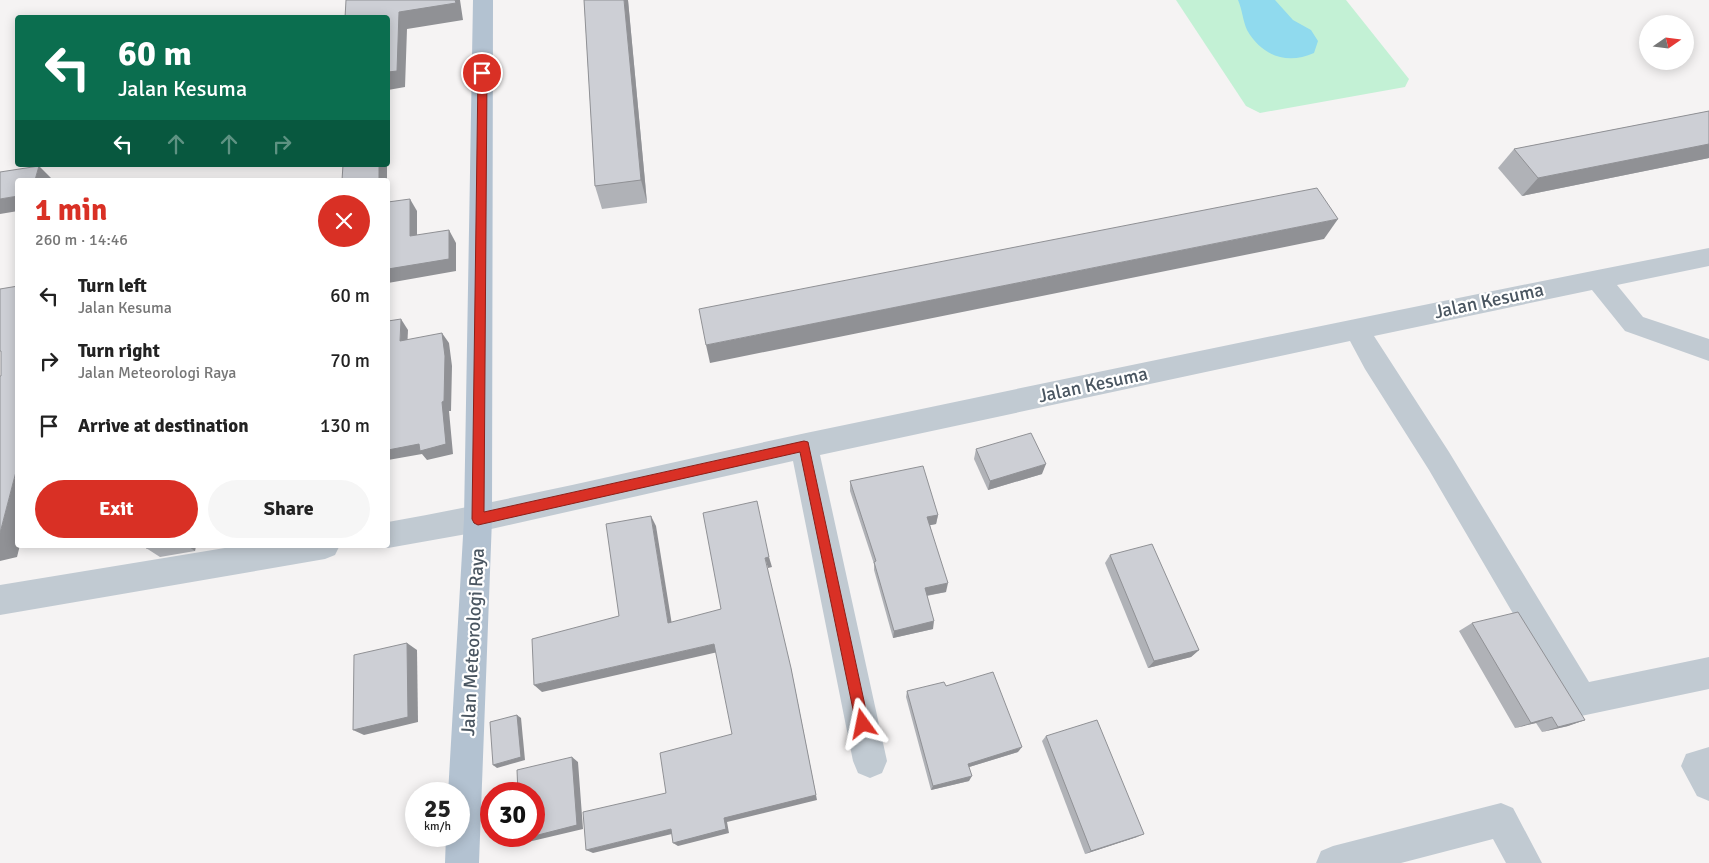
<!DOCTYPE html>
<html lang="en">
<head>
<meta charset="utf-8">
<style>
  body { margin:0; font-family:Signika,sans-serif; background:#f6f6f6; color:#222; height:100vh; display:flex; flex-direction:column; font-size:19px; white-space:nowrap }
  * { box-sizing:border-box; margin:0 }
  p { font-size:16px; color:#767676 }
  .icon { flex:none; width:28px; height:28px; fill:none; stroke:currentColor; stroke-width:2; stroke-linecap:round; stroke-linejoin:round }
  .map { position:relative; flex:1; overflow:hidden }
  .drawer { position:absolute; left:15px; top:178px; width:375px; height:370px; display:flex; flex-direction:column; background:#fff; border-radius:5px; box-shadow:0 2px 12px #0003 }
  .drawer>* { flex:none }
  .guide { position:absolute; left:15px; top:15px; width:375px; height:152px; border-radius:5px; box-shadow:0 2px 12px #0003; background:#0b6e4f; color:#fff; overflow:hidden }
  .needle { width:32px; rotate:76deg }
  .buttons { position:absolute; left:1639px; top:15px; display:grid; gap:10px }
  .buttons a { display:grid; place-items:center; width:55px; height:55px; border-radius:50%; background:#fff; box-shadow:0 2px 12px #0003; font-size:25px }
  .speed { position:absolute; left:405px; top:782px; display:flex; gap:10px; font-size:25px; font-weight:700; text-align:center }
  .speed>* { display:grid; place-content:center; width:65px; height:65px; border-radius:50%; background:#fff; box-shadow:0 2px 12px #0003; line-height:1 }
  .speed small { font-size:12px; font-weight:400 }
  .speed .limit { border:8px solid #d22; background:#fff; color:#111 }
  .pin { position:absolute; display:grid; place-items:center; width:42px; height:42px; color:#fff; margin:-21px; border:2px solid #fff; border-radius:50%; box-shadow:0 1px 5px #0007 }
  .me { position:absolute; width:55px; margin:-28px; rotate:348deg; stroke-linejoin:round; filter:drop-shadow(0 0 4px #0008) }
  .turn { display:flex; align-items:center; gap:18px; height:105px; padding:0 20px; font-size:22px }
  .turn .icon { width:65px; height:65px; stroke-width:2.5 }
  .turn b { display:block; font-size:35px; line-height:42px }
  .lanes { display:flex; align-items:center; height:48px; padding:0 20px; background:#0003; justify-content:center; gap:25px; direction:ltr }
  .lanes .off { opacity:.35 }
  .round { display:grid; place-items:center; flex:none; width:52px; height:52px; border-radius:26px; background:#f6f6f6 }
  .overview { display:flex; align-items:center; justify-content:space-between; height:85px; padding:0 20px }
  h1 { font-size:30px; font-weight:700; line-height:38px; color:#d93025 }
  .cta { display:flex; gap:10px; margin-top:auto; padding:10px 20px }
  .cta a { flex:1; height:58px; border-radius:30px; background:#d93025; color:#fff; font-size:20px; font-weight:700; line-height:58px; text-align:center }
  .cta a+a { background:#f6f6f6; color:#222 }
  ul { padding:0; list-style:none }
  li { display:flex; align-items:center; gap:15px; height:65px; padding:0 20px }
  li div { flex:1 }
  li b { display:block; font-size:19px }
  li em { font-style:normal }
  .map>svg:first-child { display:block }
  .green { fill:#c3f1d5 }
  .water { fill:#90daee }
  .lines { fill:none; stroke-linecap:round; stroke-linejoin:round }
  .minor { fill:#c1cad2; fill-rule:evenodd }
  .major { fill:#b3c2d1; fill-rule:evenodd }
  .wall { fill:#b0b2b7 }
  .shaded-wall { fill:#909195 }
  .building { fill:#cdcfd5; stroke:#909195 }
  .route { fill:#d93025; stroke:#8d1f18 }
  .labels { text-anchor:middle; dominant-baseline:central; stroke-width:4.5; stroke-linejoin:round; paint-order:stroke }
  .street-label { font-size:19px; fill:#4a5661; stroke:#fff }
</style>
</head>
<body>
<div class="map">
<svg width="1709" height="863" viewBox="0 0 1709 863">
  <rect width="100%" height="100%" fill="#f5f3f3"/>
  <path class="green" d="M 1176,0 L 1346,0 L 1409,79 L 1405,87 L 1260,113 L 1246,106 Z"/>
  <path class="water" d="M 1238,0 L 1275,0 L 1293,20 L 1311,30 L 1318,41 L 1314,53 C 1287,65 1262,56 1247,30 C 1243,21 1242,9 1238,0 Z"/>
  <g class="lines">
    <g class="minor">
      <path d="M 1709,248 L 1709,266 L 1617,285 L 1643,317 L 1709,339 L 1709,361 L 1625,331 L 1592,290 L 1374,336 L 1449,452 L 1589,682 L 1709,657 L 1709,689 L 1581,716 L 1570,711 L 1429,470 L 1365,369 L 1350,341 L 820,455 L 887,761 L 882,773 L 870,778 L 858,773 L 853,761 L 793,461 L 478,532 L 388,548 L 379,545 L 388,545 L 388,522 C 528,497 667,463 806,433 C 1107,370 1408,307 1709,248 Z"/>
      <path d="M 243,545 L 340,545 L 335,555 L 325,559 L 0,615 L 0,585 Z"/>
      <path d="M 1709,747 L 1709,801 L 1697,796 L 1681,766 L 1686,754 Z"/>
      <path d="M 1501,803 L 1513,808 L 1542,863 L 1506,863 L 1493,839 L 1401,863 L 1316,863 L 1321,851 L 1333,846 Z"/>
    </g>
    <path class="major" d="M 473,0 L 493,0 L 492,519 L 479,863 L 445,863 L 446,836 L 459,836 L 459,794 L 448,794 L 464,519 Z"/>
  </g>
  <g class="wall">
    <path d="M 584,0 L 628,0 L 647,203 L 602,209 L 595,186 Z"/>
    <path d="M 1709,111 L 1709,158 L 1522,196 L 1498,168 L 1514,149 Z"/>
    <path d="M 976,449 L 1042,474 L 988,490 L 974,459 Z"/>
    <path d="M 850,481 L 938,515 L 936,524 L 930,525 L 946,592 L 927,596 L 933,629 L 893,638 L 874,570 L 874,564 L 850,491 Z"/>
    <path d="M 146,545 L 196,545 L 195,551 L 160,557 L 146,548 Z"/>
    <path d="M 1110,555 L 1199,650 L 1191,657 L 1148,668 L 1105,563 Z"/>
    <path d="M 1472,623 L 1585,720 L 1568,726 L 1542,732 L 1536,723 L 1515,728 L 1459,631 Z"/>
    <path d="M 946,686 L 1018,752 L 969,767 L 969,781 L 931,790 L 906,697 L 907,691 Z"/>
    <path d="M 1046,736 L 1137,837 L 1085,854 L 1042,741 Z"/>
  </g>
  <g class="shaded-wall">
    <path d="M 455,0 L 460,0 L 463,20 L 407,29 L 405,87 L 388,90 L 388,72 L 399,12 Z"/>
    <path d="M 624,0 L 628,0 L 647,203 L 641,180 Z"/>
    <path d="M 1709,144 L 1709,158 L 1522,196 L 1538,178 Z"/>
    <rect x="379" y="165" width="8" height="15"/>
    <path d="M 39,166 L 52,179 L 52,180 L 35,180 Z"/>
    <path d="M 18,196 L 18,211 L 0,214 L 0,199 Z"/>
    <path d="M 410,199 L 417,211 L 417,249 L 410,236 Z"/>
    <path d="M 1338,219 L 1324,239 L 710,363 L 706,345 Z"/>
    <path d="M 449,230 L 456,243 L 456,271 L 388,283 L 388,269 Z"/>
    <path d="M 401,319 L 408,330 L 407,351 L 400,341 Z"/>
    <path d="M 442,333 L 449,343 L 452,366 L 451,411 L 449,411 L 453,454 L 427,460 L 422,454 L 388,460 L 388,450 L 442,402 Z"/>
    <path d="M 18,464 L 18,545 L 20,545 L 17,557 L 0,561 L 0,533 Z"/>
    <path d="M 1046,464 L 1042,474 L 988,490 L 990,481 Z"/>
    <path d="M 938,515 L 936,524 L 926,526 L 927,517 Z"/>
    <path d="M 651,516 L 656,526 L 673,631 L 668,623 Z"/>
    <path d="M 186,545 L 196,545 L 195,551 Z"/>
    <path d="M 769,557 L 772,567 L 768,568 L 765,558 Z"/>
    <path d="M 948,583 L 946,592 L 924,596 L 925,588 Z"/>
    <path d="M 934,621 L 933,629 L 893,638 L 894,631 Z"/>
    <path d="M 407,643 L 417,650 L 418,722 L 364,735 L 353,730 Z"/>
    <path d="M 714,644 L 718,652 L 542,692 L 534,685 Z"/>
    <path d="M 1199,650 L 1191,657 L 1148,668 L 1154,661 Z"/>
    <path d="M 791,668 L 817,800 L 727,822 L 729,833 L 678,846 L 673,843 Z"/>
    <path d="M 517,715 L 521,718 L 525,760 L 497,768 L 493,765 Z"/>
    <path d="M 1552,717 L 1536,723 L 1515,728 L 1531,723 Z"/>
    <path d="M 1585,720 L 1568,726 L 1542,732 L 1558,727 Z"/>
    <path d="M 1022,747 L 1018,752 L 966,768 L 968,764 Z"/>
    <path d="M 572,757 L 578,762 L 583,829 L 528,842 L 520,839 L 534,836 Z"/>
    <path d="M 972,776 L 969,781 L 931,790 L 933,786 Z"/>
    <path d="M 671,829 L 676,833 L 593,853 L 586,850 Z"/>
    <path d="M 1144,834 L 1137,837 L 1085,854 L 1091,851 Z"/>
  </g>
  <g class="building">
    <path d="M 346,0 L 455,0 L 456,3 L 399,12 L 397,71 L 388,72 L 388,18 L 345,18 Z"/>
    <path d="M 584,0 L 624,0 L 641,180 L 595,186 Z"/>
    <path d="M 1709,111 L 1709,144 L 1538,178 L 1514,149 Z"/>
    <path d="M 343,165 L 379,165 L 379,180 L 342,180 Z"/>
    <path d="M 39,166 L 35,180 L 18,180 L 18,196 L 0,199 L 0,172 Z"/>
    <path d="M 1317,188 L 1338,219 L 706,345 L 699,309 Z"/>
    <path d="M 410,199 L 410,236 L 449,230 L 449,259 L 388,269 L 388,202 Z"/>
    <path d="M 18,286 L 18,464 L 0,533 L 0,376 L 1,376 L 1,351 L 0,351 L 0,289 Z"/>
    <path d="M 401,319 L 400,341 L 442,333 L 445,356 L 444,401 L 442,402 L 446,444 L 420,451 L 419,444 L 388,450 L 388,321 Z"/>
    <path d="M 1031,433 L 1046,464 L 990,481 L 976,449 Z"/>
    <path d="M 923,466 L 938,515 L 927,517 L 948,583 L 925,588 L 934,621 L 894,631 L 874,562 L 876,561 L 850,481 Z"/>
    <path d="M 757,501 L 769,557 L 765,558 L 791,668 L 816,795 L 724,818 L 726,829 L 673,843 L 671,829 L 586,850 L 583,812 L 666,793 L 660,753 L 732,734 L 714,644 L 534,685 L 532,639 L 619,616 L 606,524 L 651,516 L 668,623 L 721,609 L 703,513 Z"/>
    <path d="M 1152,544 L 1199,650 L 1154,661 L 1110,555 Z"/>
    <path d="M 146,545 L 164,545 L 146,548 Z"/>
    <path d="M 1518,612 L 1585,720 L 1558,727 L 1552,717 L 1531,723 L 1472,623 Z"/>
    <path d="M 407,643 L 408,717 L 353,730 L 354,655 Z"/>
    <path d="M 993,672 L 1022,747 L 968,764 L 972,776 L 933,786 L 907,691 L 944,682 L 946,686 Z"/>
    <path d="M 517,715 L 521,757 L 493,765 L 490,722 Z"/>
    <path d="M 1097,720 L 1144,834 L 1091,851 L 1046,736 Z"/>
    <path d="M 572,757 L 577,825 L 534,836 L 534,794 L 518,794 L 517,770 Z"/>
    <path d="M 520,836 L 532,836 L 520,839 Z"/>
  </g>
  <path class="route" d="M 482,70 L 487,73 L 484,512 L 804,441 L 808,442 L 869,724 L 868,729 L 863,731 L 858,729 L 856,724 L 800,452 L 478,525 L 474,523 L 472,519 L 478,73 Z"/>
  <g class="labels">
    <g class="street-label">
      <text transform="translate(1489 301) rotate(-12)">Jalan Kesuma</text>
      <text transform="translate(1093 385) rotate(-12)">Jalan Kesuma</text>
      <text transform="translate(473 642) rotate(-87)">Jalan Meteorologi Raya</text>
    </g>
  </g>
</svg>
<div class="buttons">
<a><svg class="needle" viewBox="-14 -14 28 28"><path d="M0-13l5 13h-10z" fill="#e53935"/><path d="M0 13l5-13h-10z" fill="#767676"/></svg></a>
</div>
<div class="speed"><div>25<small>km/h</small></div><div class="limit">30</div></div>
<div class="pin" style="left:482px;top:73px;background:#d93025"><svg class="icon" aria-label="arrive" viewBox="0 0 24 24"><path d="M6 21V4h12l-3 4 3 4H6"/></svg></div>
<svg class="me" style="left:863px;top:724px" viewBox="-20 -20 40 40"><path d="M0-17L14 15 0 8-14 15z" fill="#d93025" stroke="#fff" stroke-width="4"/></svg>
<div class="guide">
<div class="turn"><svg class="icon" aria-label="left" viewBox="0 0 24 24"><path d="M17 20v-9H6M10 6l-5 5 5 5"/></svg><div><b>60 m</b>Jalan Kesuma</div></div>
<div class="lanes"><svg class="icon" aria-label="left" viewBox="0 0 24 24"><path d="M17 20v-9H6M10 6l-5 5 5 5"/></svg><svg class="icon off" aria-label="ahead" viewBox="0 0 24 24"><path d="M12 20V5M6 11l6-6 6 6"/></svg><svg class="icon off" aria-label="ahead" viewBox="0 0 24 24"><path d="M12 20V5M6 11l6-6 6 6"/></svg><svg class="icon off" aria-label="right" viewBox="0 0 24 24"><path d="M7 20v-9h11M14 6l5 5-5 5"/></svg></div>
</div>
<section class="drawer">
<div class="overview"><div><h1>1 min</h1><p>260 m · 14:46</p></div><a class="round" style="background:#d93025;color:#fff"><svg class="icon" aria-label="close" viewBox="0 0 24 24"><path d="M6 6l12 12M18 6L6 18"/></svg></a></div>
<ul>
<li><svg class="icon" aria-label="left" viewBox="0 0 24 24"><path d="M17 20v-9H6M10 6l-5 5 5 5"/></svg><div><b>Turn left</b><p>Jalan Kesuma</p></div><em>60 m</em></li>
<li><svg class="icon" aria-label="right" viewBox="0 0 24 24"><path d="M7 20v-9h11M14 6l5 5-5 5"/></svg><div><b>Turn right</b><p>Jalan Meteorologi Raya</p></div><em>70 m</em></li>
<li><svg class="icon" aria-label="arrive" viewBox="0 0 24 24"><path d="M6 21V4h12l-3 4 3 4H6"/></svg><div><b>Arrive at destination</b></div><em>130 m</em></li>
</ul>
<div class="cta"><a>Exit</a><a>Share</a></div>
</section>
</div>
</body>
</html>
